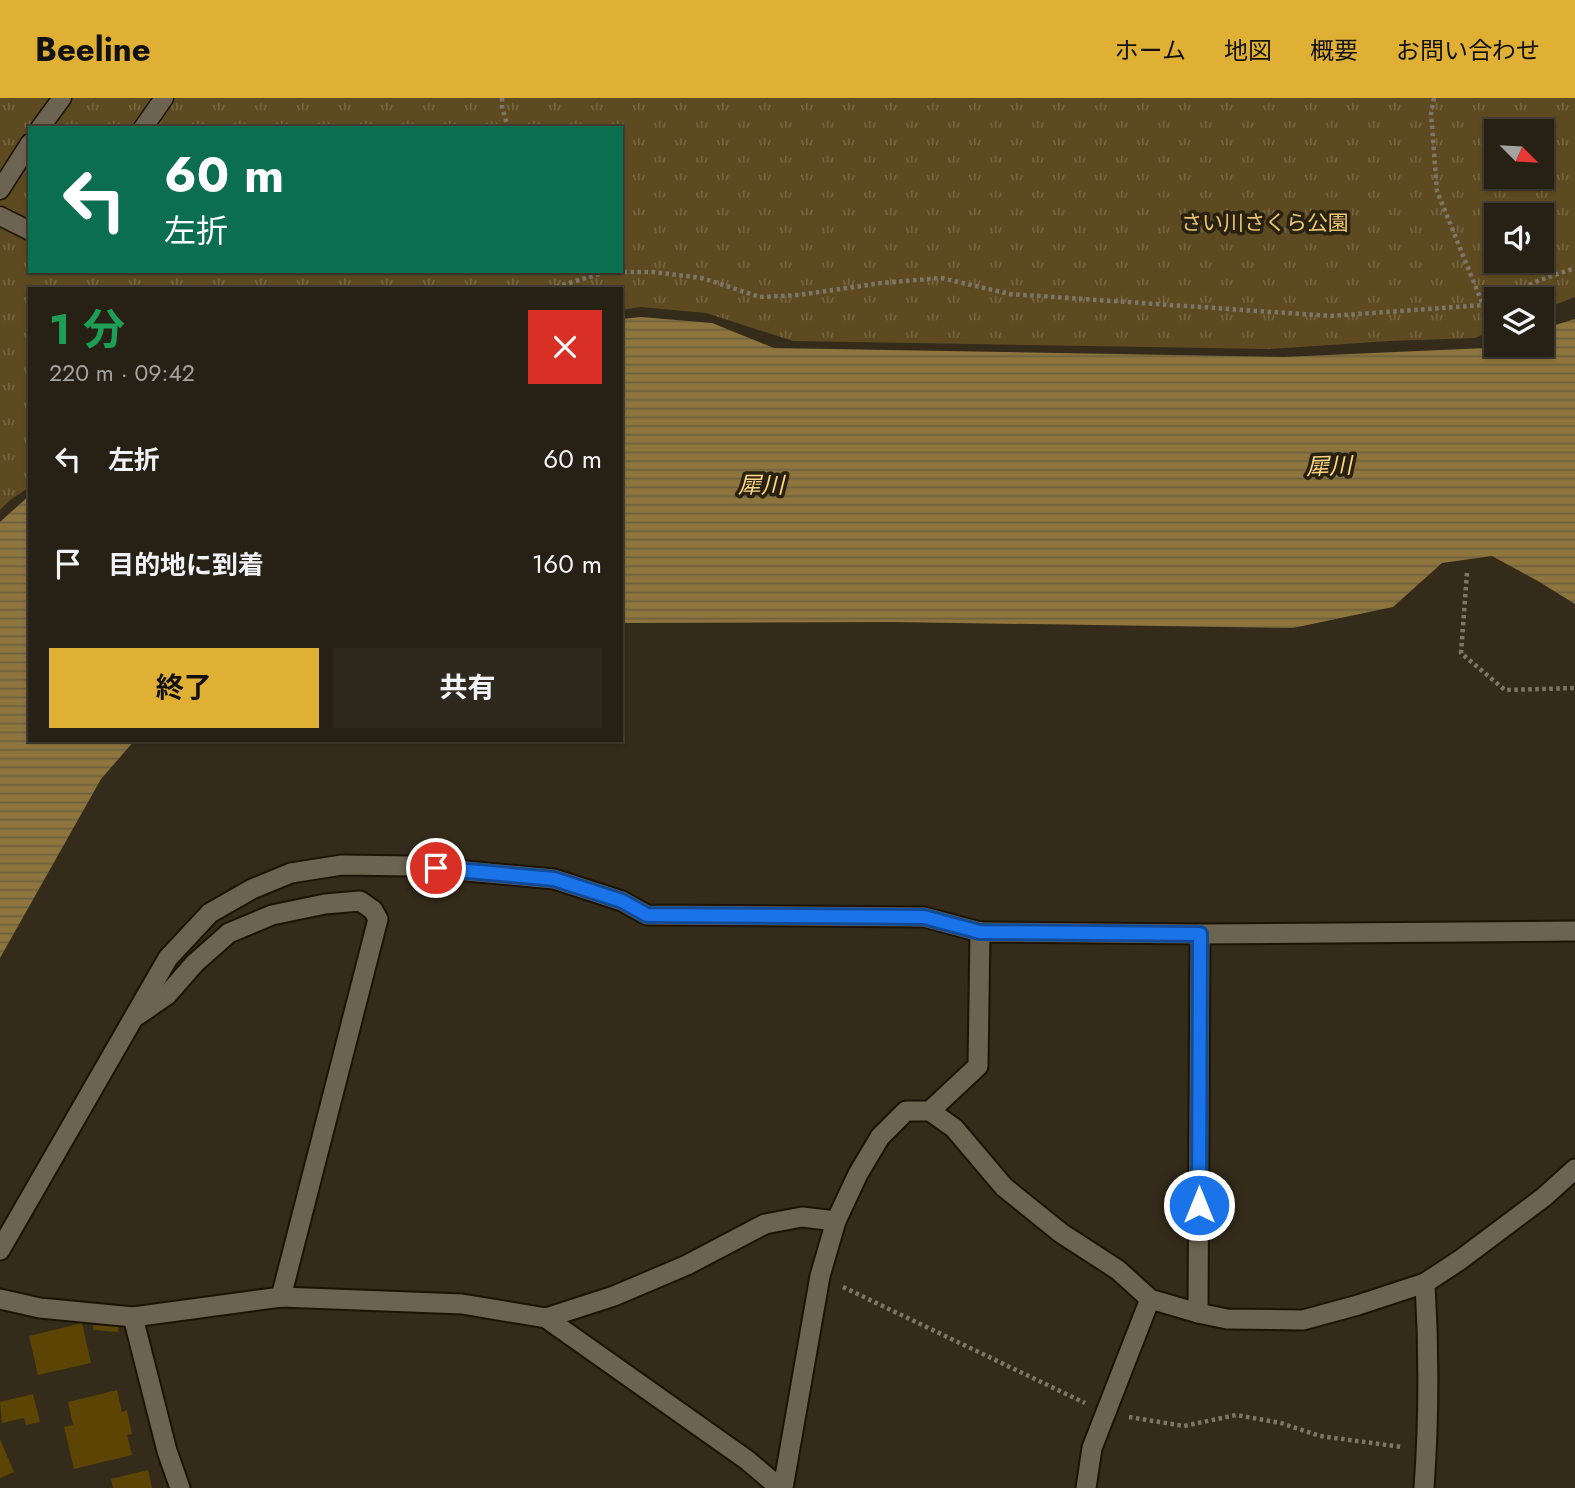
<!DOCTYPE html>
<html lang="ja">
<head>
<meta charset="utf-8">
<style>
  body { margin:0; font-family:Jost,"Noto Sans JP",sans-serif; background:#2f281d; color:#f1f3f6; height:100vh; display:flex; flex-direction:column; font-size:26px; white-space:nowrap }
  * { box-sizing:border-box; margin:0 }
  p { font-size:23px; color:#a4a3a0 }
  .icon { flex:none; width:38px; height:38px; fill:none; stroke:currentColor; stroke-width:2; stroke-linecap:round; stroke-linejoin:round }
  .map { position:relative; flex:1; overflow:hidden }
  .drawer { position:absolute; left:28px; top:189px; width:595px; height:455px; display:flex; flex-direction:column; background:#272014; border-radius:0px; box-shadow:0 2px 5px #0004,0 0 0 2px #433e34 }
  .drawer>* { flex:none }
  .hud { position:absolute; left:28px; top:28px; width:595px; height:147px; border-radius:0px; box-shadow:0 2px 5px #0004,0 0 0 2px #433e34; background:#0b6e4f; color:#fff; overflow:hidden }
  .needle { width:46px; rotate:114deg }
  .tools { position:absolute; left:1484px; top:21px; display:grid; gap:14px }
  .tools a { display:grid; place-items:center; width:70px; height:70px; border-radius:0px; background:#272014; box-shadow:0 2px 5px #0004,0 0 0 2px #433e34; font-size:35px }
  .pin { position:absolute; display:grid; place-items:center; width:60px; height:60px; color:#fff; margin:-30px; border:4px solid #fff; border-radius:50%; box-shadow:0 2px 7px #0007 }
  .me { position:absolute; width:77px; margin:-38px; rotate:0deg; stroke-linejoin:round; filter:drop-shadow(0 0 5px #0008) }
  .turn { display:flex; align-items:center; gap:24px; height:147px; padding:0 21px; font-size:32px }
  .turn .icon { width:91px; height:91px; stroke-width:2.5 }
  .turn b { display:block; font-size:49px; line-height:60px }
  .round { display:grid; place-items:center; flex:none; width:74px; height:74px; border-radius:0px; background:#2f281d }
  .head { display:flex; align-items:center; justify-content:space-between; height:119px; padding:0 21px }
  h1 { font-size:42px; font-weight:700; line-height:52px; color:#1e9e55 }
  .button { display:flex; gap:14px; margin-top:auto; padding:14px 21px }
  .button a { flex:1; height:80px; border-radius:0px; background:#e0b034; color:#111; font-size:28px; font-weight:700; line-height:80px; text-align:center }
  .button a+a { background:#2f281d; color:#f1f3f6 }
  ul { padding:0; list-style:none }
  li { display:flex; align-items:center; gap:21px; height:105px; padding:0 21px }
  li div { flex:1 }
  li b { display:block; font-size:26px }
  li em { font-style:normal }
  header { display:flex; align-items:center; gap:42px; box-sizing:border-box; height:98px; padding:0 35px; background:#e0b034; color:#111 }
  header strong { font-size:33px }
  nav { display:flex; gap:38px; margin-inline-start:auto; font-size:24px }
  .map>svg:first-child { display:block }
  .park { fill:url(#park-tufts); fill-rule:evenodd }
  .water { fill:url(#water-rules) }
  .building { fill:#5c4504 }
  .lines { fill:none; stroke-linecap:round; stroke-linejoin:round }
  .service-casing { stroke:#1b1404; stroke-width:21 }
  .minor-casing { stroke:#1b1404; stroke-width:23 }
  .secondary-casing { stroke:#1b1404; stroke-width:23 }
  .path { stroke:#7d7667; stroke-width:4.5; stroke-dasharray:3.5 3.5; stroke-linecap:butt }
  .service { stroke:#6c6350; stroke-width:18 }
  .minor { stroke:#6c6350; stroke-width:19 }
  .secondary { stroke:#6c6350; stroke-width:19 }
  .route-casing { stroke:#114b97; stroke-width:18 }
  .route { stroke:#1a73e8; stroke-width:12 }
  .labels { text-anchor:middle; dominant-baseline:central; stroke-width:7; stroke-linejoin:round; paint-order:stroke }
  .park-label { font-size:21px; fill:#eac572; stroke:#2a2210 }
  .water-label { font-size:23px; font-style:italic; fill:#ffd986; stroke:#2a2210 }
</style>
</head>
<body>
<header>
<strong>Beeline</strong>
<nav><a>ホーム</a><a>地図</a><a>概要</a><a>お問い合わせ</a></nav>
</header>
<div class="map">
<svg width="1575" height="1390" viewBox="0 0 1575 1390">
  <defs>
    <pattern id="park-tufts" width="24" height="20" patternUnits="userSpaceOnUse" patternTransform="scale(1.75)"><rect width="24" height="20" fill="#5d4a21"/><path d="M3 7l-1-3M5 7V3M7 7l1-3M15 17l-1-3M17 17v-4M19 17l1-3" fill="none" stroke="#756441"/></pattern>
    <pattern id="water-rules" width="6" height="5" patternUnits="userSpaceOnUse" patternTransform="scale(1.75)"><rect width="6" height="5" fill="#8d753d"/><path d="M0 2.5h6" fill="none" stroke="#6e6040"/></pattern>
  </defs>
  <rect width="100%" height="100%" fill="#342b1a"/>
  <path class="park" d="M 0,0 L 1575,0 L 1575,199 L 1542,212 L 1542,201 L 1496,201 L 1496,231 L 1475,240 L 1390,243 L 1269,251 L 793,243 L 706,215 L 641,209 L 621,212 L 621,191 L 30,191 L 30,389 L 10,402 L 0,412 ZM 30,30 L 621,30 L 621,173 L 30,173 ZM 1496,33 L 1542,33 L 1542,79 L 1496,79 ZM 1496,117 L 1542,117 L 1542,163 L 1496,163 Z"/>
  <g class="water">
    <path d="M 641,219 L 712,225 L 774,250 L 1283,259 L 1486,250 L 1496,246 L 1542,247 L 1542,231 L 1575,221 L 1575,506 L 1538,483 L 1492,458 L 1442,465 L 1393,509 L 1293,530 L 892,524 L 621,525 L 621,221 Z"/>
    <path d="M 30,397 L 30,642 L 135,642 L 101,681 L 0,860 L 0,424 Z"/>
  </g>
  <g class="building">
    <path d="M 94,1221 L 119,1225 L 118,1234 L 93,1232 Z"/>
    <path d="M 82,1225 L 91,1265 L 38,1277 L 29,1238 Z"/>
    <path d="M 117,1292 L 122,1314 L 127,1312 L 132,1336 L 127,1337 L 132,1357 L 74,1371 L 64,1329 L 73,1327 L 68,1304 Z"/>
    <path d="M 33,1296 L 40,1324 L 26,1327 L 24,1320 L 2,1325 L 0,1304 Z"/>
    <path d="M 0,1341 L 14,1374 L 0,1380 Z"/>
    <path d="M 148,1372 L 152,1390 L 113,1390 L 111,1381 Z"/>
  </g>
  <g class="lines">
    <g class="service-casing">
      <g id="service">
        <path d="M 40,30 L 62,0"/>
        <path d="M 143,30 L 164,0"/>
        <path d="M 0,92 L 30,45"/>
        <path d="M 0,118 L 30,133"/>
      </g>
    </g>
    <g class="minor-casing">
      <g id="minor">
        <path d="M 138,917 L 167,897 L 195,865 L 229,835 L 272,817 L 325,806 L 360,803 L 373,812 L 378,821 L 281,1199"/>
        <path d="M 930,1013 L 978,968 L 980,834 L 1200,836 L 1575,833"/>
        <path d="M 0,1152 L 168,860 L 210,815 L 252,791 L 291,775 L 342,767 L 412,768 L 554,781 L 622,803 L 647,817 L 924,819 L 980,834"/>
        <path d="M 1198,1215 L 1200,836"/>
        <path d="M 133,1219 L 167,1353 L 180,1390"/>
        <path d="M 546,1220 L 747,1362 L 780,1390"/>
        <path d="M 783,1390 L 820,1178 L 836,1123"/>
        <path d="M 1086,1390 L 1092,1350 L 1150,1201"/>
        <path d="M 1424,1390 C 1429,1322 1429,1253 1425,1185"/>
      </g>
    </g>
    <g class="secondary-casing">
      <path id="secondary" d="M 0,1201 L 40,1210 L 133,1219 L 281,1199 L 462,1206 L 546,1220 L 614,1198 L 687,1167 L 765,1126 L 802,1119 L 836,1123 L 858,1076 L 880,1039 L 906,1013 L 930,1013 L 954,1030 L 1004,1089 L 1061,1135 L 1118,1172 L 1150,1201 L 1198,1215 L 1227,1221 L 1303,1222 L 1358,1207 L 1425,1185 L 1460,1162 L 1544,1099 L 1575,1071"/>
    </g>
    <g class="path">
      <path d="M 502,0 L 502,9 L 508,30"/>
      <path d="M 1434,0 L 1431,15 L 1437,93 L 1483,207"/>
      <path d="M 549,191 L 606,174 L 653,174 L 702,180 L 760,199 L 799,197 L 881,185 L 941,180 L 1010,196 L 1331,218 L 1483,207 L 1496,201"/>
      <path d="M 1497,201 L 1540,182 L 1575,170"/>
      <path d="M 1467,475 L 1461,555 L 1505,592 L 1575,590"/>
      <path d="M 843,1189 L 1085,1305"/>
      <path d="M 1129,1319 L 1184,1328 L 1236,1317 L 1281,1325 L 1320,1338 L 1402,1349"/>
    </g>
    <use href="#service" class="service"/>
    <use href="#minor" class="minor"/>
    <use href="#secondary" class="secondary"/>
  </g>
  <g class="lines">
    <g class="route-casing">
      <path id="route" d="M 436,770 L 554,781 L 622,803 L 647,817 L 924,819 L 980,834 L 1200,836 L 1199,1107"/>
    </g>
    <use href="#route" class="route"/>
  </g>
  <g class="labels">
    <g class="park-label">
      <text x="1265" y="125">さい川さくら公園</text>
    </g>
    <g class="water-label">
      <text transform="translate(1329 368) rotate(-2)">犀川</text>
      <text x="761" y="387">犀川</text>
    </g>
  </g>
</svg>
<div class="tools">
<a><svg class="needle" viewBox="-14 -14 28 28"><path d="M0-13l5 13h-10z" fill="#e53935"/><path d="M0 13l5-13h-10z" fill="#a4a3a0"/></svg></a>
<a><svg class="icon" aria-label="sound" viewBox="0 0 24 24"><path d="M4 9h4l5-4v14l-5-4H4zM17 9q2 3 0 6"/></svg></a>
<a><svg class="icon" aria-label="layers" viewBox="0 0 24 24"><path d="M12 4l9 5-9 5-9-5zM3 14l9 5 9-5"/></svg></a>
</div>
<div class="pin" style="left:436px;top:770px;background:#d93025"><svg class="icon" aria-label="arrive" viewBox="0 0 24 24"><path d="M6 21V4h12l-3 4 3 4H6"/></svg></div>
<svg class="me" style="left:1199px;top:1107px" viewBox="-20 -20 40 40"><circle r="17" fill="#1a73e8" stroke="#fff" stroke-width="3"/><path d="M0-11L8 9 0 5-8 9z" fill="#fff"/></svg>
<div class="hud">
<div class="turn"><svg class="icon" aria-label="left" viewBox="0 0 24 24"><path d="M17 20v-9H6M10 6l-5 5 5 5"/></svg><div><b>60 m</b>左折</div></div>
</div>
<section class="drawer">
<div class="head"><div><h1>1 分</h1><p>220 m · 09:42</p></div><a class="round" style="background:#d93025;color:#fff"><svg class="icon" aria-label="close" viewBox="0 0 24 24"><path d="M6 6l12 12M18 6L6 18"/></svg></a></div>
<ul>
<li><svg class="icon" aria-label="left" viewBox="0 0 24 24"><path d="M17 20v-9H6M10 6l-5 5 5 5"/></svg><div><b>左折</b></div><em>60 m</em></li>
<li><svg class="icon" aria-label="arrive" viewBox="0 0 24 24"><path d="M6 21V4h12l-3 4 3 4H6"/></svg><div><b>目的地に到着</b></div><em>160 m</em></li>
</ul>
<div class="button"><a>終了</a><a>共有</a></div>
</section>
</div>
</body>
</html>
